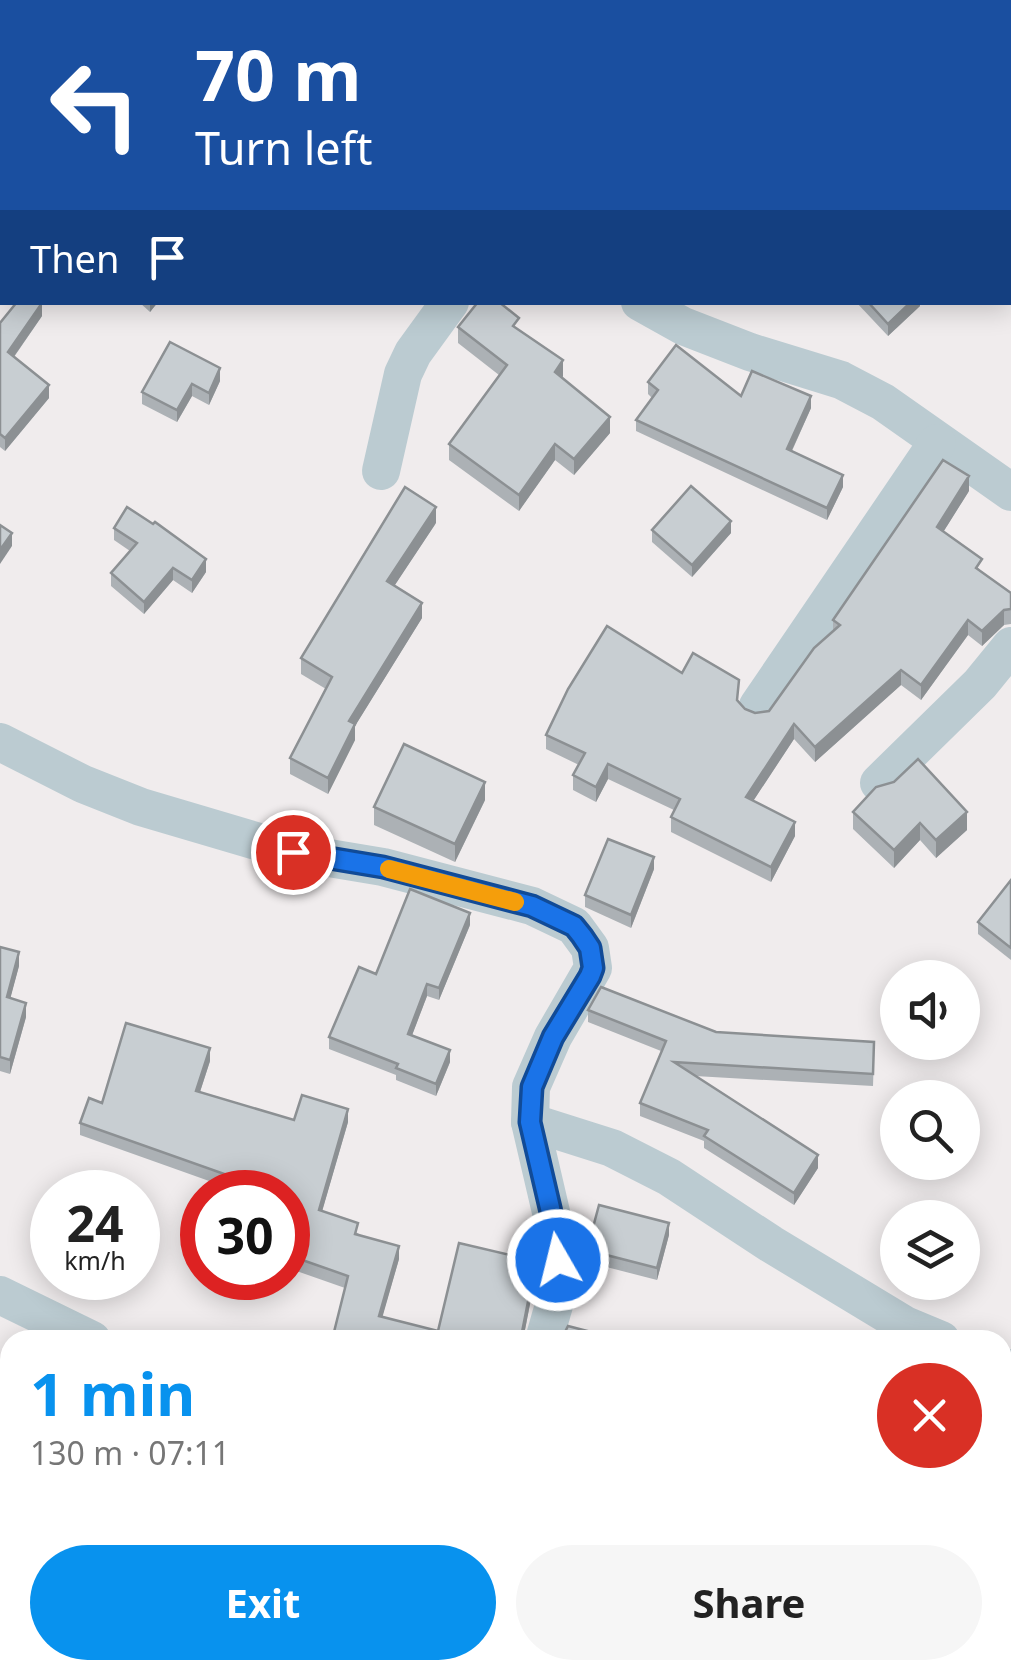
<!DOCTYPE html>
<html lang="en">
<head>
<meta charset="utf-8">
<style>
  body { margin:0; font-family:"Noto Sans",sans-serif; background:#f6f6f6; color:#222; height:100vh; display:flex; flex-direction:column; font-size:38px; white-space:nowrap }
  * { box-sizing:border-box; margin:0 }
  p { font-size:32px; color:#767676 }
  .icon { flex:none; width:55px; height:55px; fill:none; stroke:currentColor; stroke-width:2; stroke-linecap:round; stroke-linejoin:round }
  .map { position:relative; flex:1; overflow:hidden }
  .panel { position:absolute; left:0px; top:1330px; width:1012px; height:350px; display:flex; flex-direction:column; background:#fff; border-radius:30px 30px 0 0; box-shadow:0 5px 25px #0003 }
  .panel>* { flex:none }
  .guide { position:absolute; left:0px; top:0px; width:1012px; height:305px; box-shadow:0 5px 25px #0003; background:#1a4fa0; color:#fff; overflow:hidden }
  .controls { position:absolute; left:880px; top:960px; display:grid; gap:20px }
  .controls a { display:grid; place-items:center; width:100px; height:100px; border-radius:50%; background:#fff; box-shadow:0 5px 25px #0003; font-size:50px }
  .speed { position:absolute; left:30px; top:1170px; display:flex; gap:20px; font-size:50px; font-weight:700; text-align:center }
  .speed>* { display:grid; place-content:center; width:130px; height:130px; border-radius:50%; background:#fff; box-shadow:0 5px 25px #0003; line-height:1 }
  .speed small { font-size:25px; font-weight:400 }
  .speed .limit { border:15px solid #d22; background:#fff; color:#111 }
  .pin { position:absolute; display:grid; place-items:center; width:85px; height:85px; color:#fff; margin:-42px; border:5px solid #fff; border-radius:50%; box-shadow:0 2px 10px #0007 }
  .me { position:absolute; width:110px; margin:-55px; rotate:352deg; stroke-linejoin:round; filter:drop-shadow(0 0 8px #0008) }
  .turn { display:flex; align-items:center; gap:35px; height:210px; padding:0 30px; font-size:45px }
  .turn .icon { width:130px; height:130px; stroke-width:2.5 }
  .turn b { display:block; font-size:70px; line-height:85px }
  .then { display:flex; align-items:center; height:95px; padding:0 30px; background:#0003; gap:20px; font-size:38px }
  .round { display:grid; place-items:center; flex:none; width:105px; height:105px; border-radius:52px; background:#f6f6f6 }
  .headline { display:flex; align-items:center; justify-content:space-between; height:170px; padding:0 30px }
  h1 { font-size:60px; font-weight:700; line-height:75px; color:#0892ee }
  .cta { display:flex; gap:20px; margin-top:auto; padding:20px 30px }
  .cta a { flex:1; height:115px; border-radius:60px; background:#0892ee; color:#fff; font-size:40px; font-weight:700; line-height:115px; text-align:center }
  .cta a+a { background:#f6f6f6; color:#222 }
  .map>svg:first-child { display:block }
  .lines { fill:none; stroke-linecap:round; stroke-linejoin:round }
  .street { stroke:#bbcbd1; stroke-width:38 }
  .wall { fill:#acb1b5 }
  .shaded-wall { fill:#8c9093 }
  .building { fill:#c8ced2; stroke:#8c9093; stroke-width:2.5 }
  .route-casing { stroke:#114b97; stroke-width:25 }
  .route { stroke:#1a73e8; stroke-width:18 }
  .slow { stroke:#f59e0b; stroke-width:18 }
</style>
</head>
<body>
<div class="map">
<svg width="1011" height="1680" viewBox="0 0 1011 1680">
  <rect width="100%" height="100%" fill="#f0eced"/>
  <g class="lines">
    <g class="street">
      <path d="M 178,0 L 180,2"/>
      <path d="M 442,2 L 443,0"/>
      <path d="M 640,302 L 683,326 L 750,352 L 841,380 L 883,402 L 1011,492"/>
      <path d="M 381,471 L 403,374 L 413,353 L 450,302"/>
      <path d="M 758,706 L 937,443"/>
      <path d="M 0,742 L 83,784 L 141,807 L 293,852 L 383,867 L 532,906 L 574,926 L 590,948 L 593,968 L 553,1037 L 531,1087 L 530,1122 L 554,1225 L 558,1260 L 558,1291 L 544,1340"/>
      <path d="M 879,783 L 980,684 L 1011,646"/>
      <path d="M 530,1122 L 612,1148 L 669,1177 L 771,1244 L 905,1325 L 941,1340"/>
      <path d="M 0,1295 L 92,1340"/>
      <path d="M 1002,1366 L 1011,1370"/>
      <path d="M 0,1593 L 10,1605"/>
      <path d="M 64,1670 L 69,1676"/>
      <path d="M 685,1670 L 705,1680"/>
    </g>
  </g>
  <g class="wall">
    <path d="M 245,0 L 291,0 L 290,2 L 245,2 Z"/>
    <path d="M 786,0 L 856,0 L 860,2 L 789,2 Z"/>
    <path d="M 139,302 L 158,302 L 150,312 Z"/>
    <path d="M 856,302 L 920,302 L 920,306 L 888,336 Z"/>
    <path d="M 42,316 L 14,357 L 49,398 L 5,451 L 0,447 L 0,323 Z"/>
    <path d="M 458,327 L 519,330 L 563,376 L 562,378 L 610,433 L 574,475 L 555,460 L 519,511 L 449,460 L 449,444 L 499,375 L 458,343 Z"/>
    <path d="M 220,381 L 209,405 L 192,396 L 177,422 L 142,404 L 142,392 Z"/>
    <path d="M 648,382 L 741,396 L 811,408 L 792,451 L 843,487 L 827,520 L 636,431 L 636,420 L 652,398 L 648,394 Z"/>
    <path d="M 969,491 L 943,532 L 982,572 L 1011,593 L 1011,624 L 1004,625 L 982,646 L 968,635 L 921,700 L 901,685 L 815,762 L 794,739 L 753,801 L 795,836 L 771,882 L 671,832 L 671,817 L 674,810 L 608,779 L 596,802 L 573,790 L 573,775 L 579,765 L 546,749 L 546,735 L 682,673 L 738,701 L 745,709 L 755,713 L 769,711 L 833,631 L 833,620 Z"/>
    <path d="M 436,523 L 394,586 L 422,618 L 355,726 L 355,740 L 328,794 L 290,774 L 290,758 L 326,689 L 301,674 L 301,658 Z"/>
    <path d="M 114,528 L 206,572 L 192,593 L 173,580 L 144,614 L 111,586 L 111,573 L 130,551 L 114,540 Z"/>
    <path d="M 652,530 L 731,533 L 692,577 L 652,542 Z"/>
    <path d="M 485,800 L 455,862 L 374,825 L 374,807 Z"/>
    <path d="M 853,812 L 967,830 L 936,858 L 920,840 L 894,868 L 853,829 Z"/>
    <path d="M 654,869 L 631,928 L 585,907 L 585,895 Z"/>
    <path d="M 1011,880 L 1011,960 L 978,934 L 978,922 Z"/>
    <path d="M 470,925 L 439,1000 L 427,996 L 412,1035 L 450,1062 L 436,1096 L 396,1080 L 396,1075 L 329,1049 L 329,1037 L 376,974 Z"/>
    <path d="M 0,947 L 19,966 L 10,998 L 26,1017 L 10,1074 L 0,1071 Z"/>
    <path d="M 588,1010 L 716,1032 L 874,1054 L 873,1086 L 695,1076 L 818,1168 L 794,1205 L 704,1148 L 704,1141 L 640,1116 L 640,1103 L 661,1051 L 588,1022 Z"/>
    <path d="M 210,1061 L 200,1092 L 294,1120 L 348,1122 L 322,1211 L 399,1259 L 382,1317 L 438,1331 L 536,1273 L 524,1335 L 526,1340 L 332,1340 L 345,1288 L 288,1268 L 288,1192 L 226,1187 L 80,1135 L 80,1123 L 102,1103 Z"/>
    <path d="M 669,1235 L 657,1280 L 587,1262 L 587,1250 Z"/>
    <path d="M 1002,1382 L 1011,1388 L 1011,1458 L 1002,1453 Z"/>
    <path d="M 10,1509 L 10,1574 L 0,1571 L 0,1517 Z"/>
    <path d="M 1002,1513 L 1011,1518 L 1011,1571 L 1002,1566 Z"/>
    <path d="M 749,1670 L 819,1670 L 814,1680 L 768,1680 Z"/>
  </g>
  <g class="shaded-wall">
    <path d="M 150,302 L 158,302 L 150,312 Z"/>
    <path d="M 911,302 L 920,302 L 920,306 L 888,336 L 888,324 Z"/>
    <path d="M 42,303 L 42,316 L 8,365 L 8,352 Z"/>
    <path d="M 563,360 L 563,376 L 555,388 L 555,372 Z"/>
    <path d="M 220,368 L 220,381 L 209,405 L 209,393 Z"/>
    <path d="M 192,384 L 192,396 L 177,422 L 177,410 Z"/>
    <path d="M 49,385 L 49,398 L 5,451 L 5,438 Z"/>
    <path d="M 811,396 L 811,408 L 787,461 L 787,449 Z"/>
    <path d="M 610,417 L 610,433 L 574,475 L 574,459 Z"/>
    <path d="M 555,444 L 555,460 L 519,511 L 519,495 Z"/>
    <path d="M 843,475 L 843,487 L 827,520 L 827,508 Z"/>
    <path d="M 969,476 L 969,491 L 937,542 L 937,527 Z"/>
    <path d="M 436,507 L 436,523 L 387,597 L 387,581 Z"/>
    <path d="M 731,521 L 731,533 L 692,577 L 692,565 Z"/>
    <path d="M 12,533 L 12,546 L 0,564 L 0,550 Z"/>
    <path d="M 206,559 L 206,572 L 192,593 L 192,580 Z"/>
    <path d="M 173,568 L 173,580 L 144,614 L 144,602 Z"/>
    <path d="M 422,603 L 422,618 L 355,726 L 355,740 L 328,794 L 328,778 L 349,721 Z"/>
    <path d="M 1004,610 L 1004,625 L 982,646 L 982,631 Z"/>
    <path d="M 968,620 L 968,635 L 921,700 L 921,685 Z"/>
    <path d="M 901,670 L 901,685 L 815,762 L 815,747 Z"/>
    <path d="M 794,724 L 794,739 L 746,812 L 746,797 Z"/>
    <path d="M 608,764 L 608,779 L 596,802 L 596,787 Z"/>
    <path d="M 485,782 L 485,800 L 455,862 L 455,844 Z"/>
    <path d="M 967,812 L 967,830 L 936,858 L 936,840 Z"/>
    <path d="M 795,822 L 795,836 L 771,882 L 771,867 Z"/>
    <path d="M 920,823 L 920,840 L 894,868 L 894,850 Z"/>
    <path d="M 654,857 L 654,869 L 631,928 L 631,915 Z"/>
    <path d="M 470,913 L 470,925 L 439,1000 L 439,988 Z"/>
    <path d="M 19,952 L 19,966 L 7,1011 L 7,997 Z"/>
    <path d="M 427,984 L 427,996 L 408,1046 L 408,1034 Z"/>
    <path d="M 26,1003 L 26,1017 L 10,1074 L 10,1060 Z"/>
    <path d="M 210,1048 L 210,1061 L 196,1104 L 196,1091 Z"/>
    <path d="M 450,1050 L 450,1062 L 436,1096 L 436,1084 Z"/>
    <path d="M 348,1109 L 348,1122 L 319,1222 L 319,1210 Z"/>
    <path d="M 818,1155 L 818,1168 L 794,1205 L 794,1193 Z"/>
    <path d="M 669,1223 L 669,1235 L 657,1280 L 657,1268 Z"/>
    <path d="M 399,1246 L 399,1259 L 379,1329 L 379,1316 Z"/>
    <path d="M 536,1261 L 536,1273 L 523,1340 L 522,1332 Z"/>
    <path d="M 345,1670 L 345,1676 L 332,1680 L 312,1680 Z"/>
    <path d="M 812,1670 L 819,1670 L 814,1680 L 807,1680 Z"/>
  </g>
  <g class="building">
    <path d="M 0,0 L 10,0 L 9,2 L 2,2 L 2,13 L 0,18 Z"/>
    <path d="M 262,0 L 284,0 L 282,2 L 266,2 Z"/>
    <path d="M 803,0 L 856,0 L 860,2 L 807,2 Z"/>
    <path d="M 0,109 L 2,111 L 2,171 L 0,174 Z"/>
    <path d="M 1010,210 L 1011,211 L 1010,252 Z"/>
    <path d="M 17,302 L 42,303 L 8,352 L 49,385 L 5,438 L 0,434 L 0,323 Z"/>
    <path d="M 478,302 L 499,302 L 519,318 L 513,326 L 563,360 L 555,372 L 610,417 L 574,459 L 555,444 L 519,495 L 449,444 L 507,365 L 458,327 Z"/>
    <path d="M 868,302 L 911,302 L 888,324 Z"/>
    <path d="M 170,342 L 220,368 L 209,393 L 192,384 L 177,410 L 142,392 Z"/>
    <path d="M 676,345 L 741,396 L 752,371 L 811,396 L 787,449 L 843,475 L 827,508 L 636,420 L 658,390 L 648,382 Z"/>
    <path d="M 943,460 L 969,476 L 937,527 L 982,559 L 976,568 L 1011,593 L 1011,609 L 1004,610 L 982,631 L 968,620 L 921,685 L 901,670 L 815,747 L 794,724 L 746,797 L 795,822 L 771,867 L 671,817 L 680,799 L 608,764 L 596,787 L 573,775 L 585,753 L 546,735 L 568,689 L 607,626 L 682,673 L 693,653 L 739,680 L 737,700 L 745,709 L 755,713 L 769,711 L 814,648 L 840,625 L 833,620 Z"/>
    <path d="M 691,486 L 731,521 L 692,565 L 652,530 Z"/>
    <path d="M 405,487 L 436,507 L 387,581 L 422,603 L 349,721 L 355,724 L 328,778 L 290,758 L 332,677 L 301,658 Z"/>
    <path d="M 127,507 L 153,524 L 155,522 L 206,559 L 192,580 L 173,568 L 144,602 L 111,573 L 137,543 L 114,528 Z"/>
    <path d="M 0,525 L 12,533 L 0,550 Z"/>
    <path d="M 404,744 L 485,782 L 455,844 L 374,807 Z"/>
    <path d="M 918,759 L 967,812 L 936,840 L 920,823 L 894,850 L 853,812 L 876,787 L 894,782 Z"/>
    <path d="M 608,839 L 654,857 L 631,915 L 585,895 Z"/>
    <path d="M 1011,880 L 1011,948 L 978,922 Z"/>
    <path d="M 410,889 L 470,913 L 439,988 L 427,984 L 408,1034 L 450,1050 L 436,1084 L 396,1068 L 398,1064 L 329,1037 L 359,967 L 376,974 Z"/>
    <path d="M 0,947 L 19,952 L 7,997 L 26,1003 L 10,1060 L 0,1057 Z"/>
    <path d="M 601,987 L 716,1032 L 874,1042 L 873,1074 L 674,1062 L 818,1155 L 794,1193 L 704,1136 L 708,1130 L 640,1103 L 666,1041 L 588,1010 Z"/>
    <path d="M 126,1023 L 210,1048 L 196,1091 L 294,1120 L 302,1095 L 348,1109 L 319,1210 L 358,1223 L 355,1234 L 399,1246 L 379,1316 L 438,1331 L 459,1243 L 536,1261 L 522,1332 L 526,1340 L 502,1340 L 492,1338 L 491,1340 L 332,1340 L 348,1276 L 288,1255 L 288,1192 L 224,1192 L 230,1176 L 80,1123 L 89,1098 L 102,1103 Z"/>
    <path d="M 599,1205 L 669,1223 L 657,1268 L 587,1250 Z"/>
    <path d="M 568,1326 L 622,1340 L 561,1340 Z"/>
    <path d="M 1002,1382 L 1011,1388 L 1011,1446 L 1002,1440 Z"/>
    <path d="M 10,1509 L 10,1559 L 0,1557 L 0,1517 Z"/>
    <path d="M 1002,1513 L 1011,1518 L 1011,1559 L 1002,1554 Z"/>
    <path d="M 266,1670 L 344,1670 L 312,1680 L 272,1680 L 264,1672 Z"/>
    <path d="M 443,1670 L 460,1670 L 458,1680 L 436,1680 Z"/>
    <path d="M 772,1670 L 812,1670 L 807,1680 L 791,1680 Z"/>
    <path d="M 905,1670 L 949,1670 L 969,1680 L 900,1680 Z"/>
  </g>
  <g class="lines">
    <g class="route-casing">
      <path id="route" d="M 293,852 L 383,867 L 532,906 L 574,926 L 582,936 L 590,948 L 593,968 L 590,976 L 553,1037 L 532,1087 L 530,1122 L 554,1225 L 558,1260"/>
    </g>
    <use href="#route" class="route"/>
    <path class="slow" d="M 389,869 L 515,902"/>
  </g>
</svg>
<div class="controls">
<a><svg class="icon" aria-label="sound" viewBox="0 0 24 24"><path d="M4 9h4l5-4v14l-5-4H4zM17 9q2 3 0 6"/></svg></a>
<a><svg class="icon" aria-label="search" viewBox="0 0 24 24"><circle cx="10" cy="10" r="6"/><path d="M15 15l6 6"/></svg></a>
<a><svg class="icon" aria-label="layers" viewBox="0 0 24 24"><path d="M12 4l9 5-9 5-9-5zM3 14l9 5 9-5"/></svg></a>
</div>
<div class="speed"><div>24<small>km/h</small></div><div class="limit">30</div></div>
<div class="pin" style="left:293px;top:852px;background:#d93025"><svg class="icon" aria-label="arrive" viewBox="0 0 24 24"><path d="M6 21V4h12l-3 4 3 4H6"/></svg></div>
<svg class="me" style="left:558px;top:1260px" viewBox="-20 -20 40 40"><circle r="17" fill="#1a73e8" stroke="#fff" stroke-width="3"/><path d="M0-11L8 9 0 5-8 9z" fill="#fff"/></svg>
<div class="guide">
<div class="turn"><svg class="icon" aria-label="left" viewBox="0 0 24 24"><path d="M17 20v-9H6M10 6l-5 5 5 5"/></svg><div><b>70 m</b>Turn left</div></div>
<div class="then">Then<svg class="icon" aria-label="arrive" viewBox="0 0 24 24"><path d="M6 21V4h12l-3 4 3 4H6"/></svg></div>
</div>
<section class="panel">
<div class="headline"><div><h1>1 min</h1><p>130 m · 07:11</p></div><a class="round" style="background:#d93025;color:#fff"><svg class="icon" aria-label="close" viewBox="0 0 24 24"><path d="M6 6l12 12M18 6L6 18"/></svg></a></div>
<div class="cta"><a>Exit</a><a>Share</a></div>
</section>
</div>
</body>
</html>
